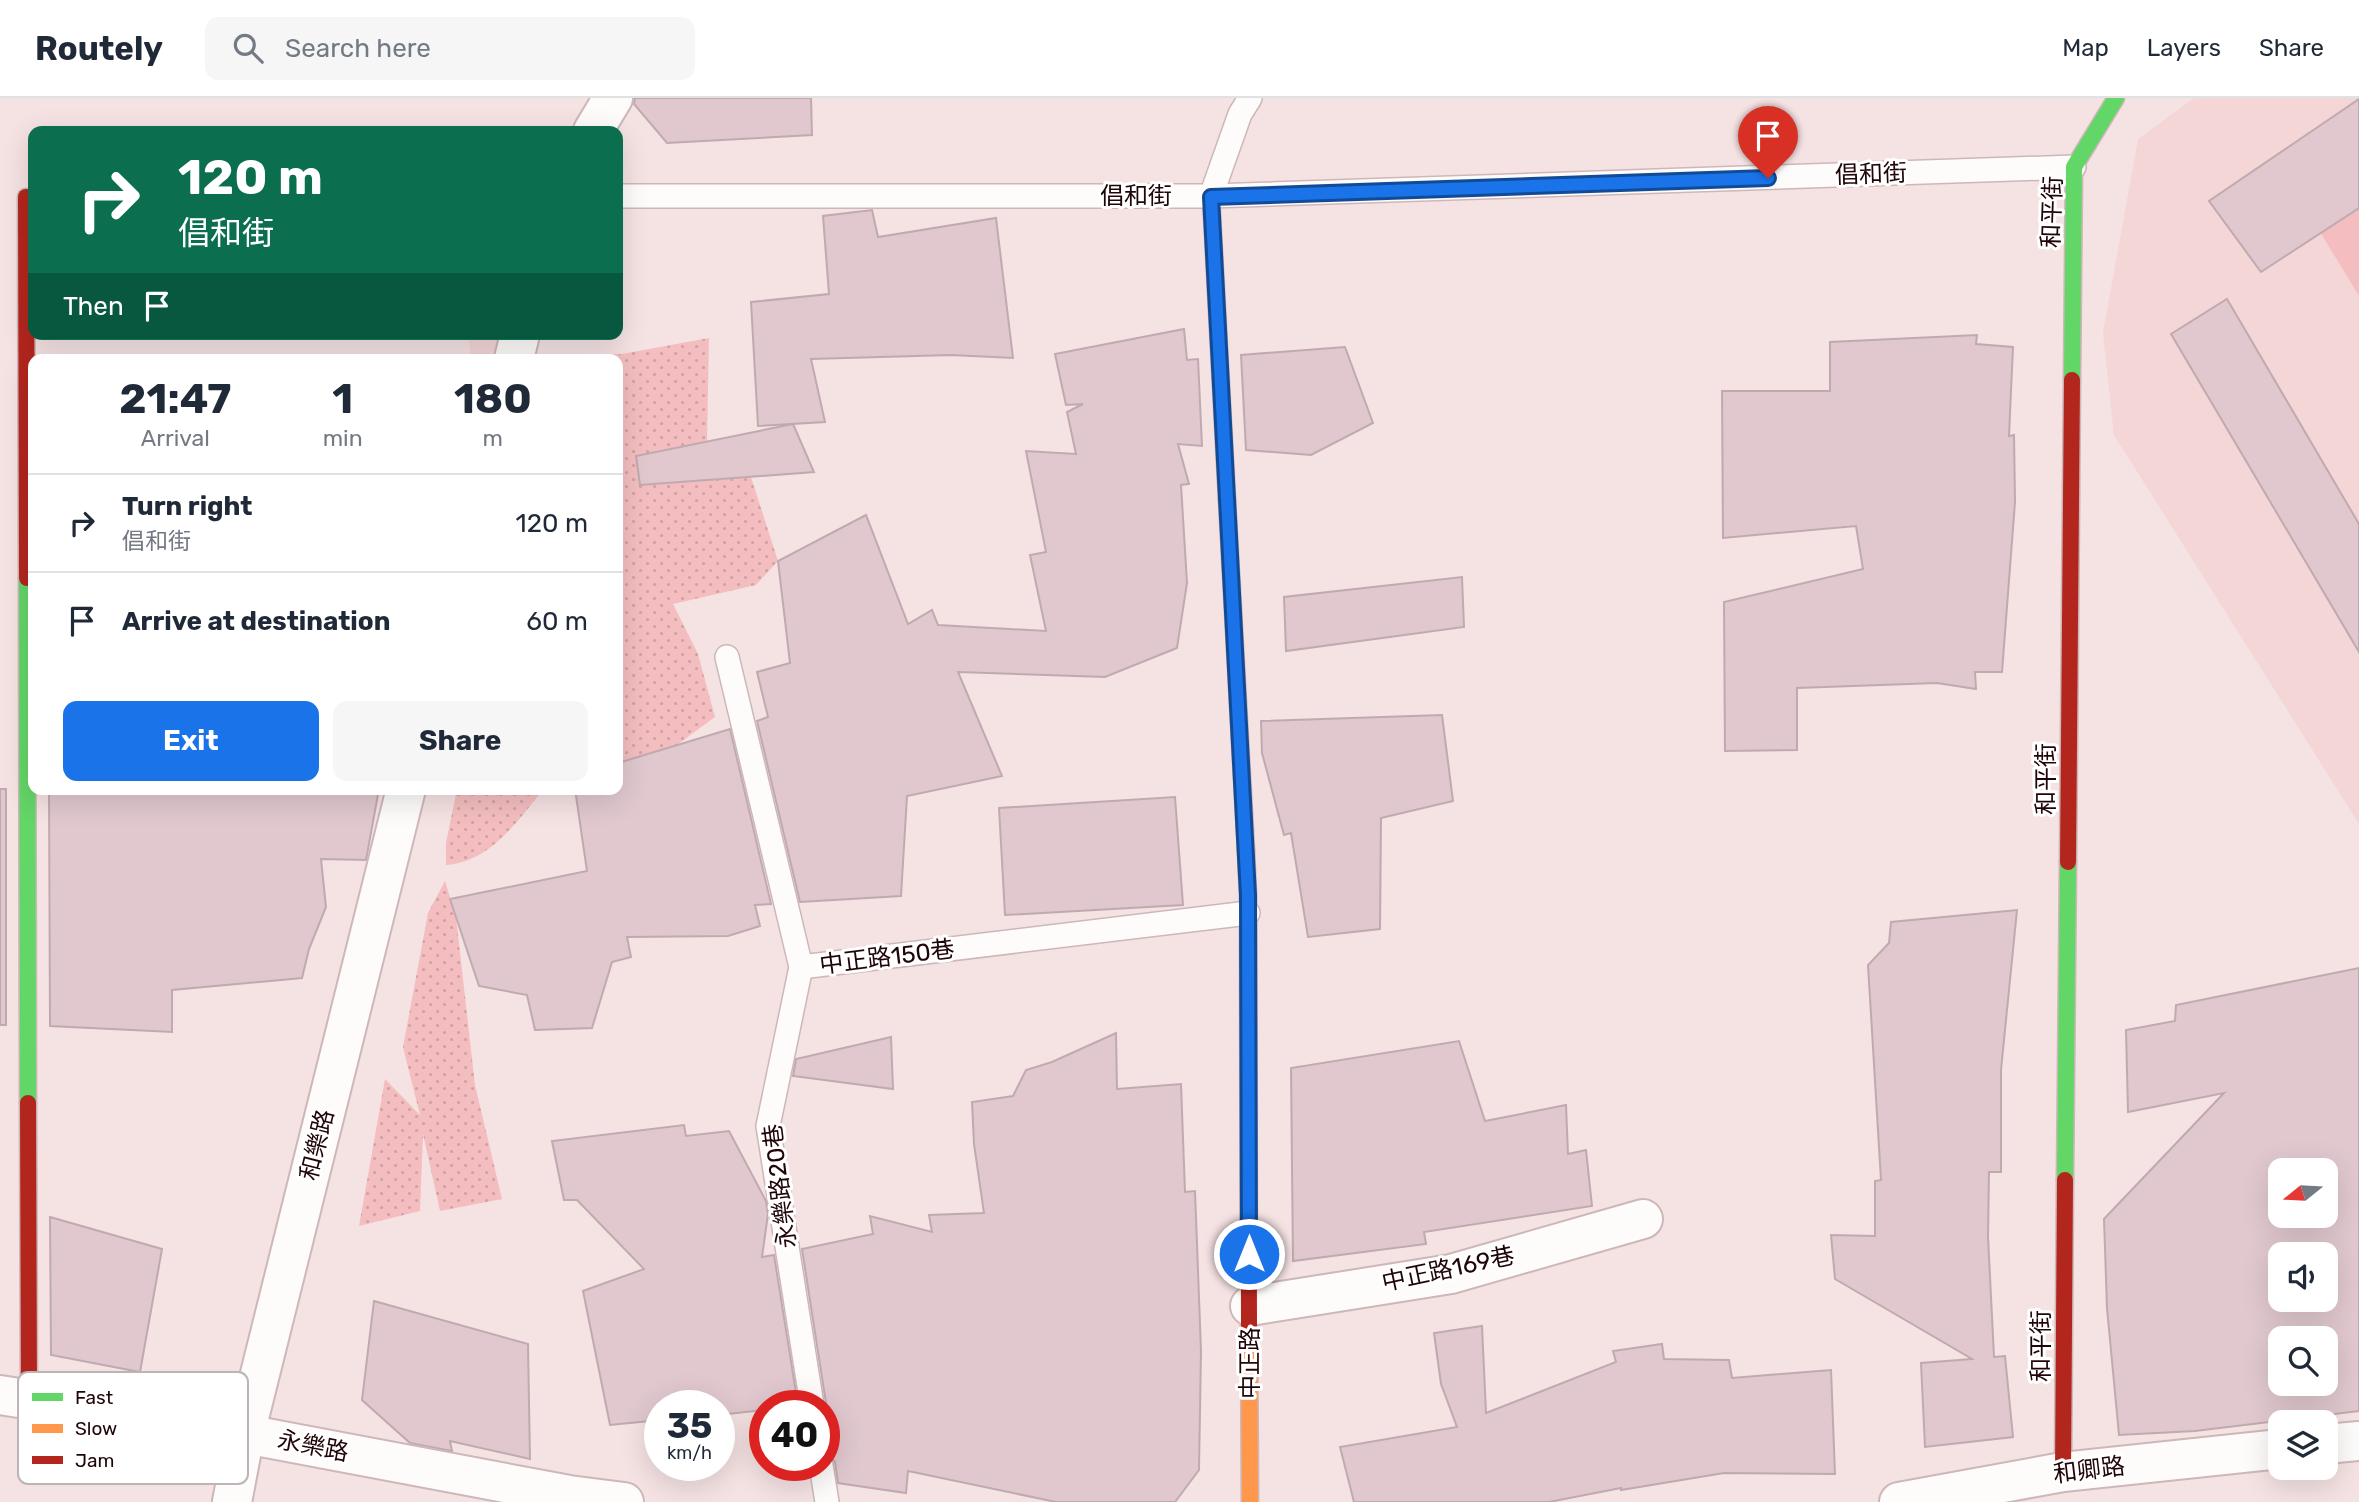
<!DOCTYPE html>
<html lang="en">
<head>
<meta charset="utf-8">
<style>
  body { margin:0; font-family:Rubik,"Noto Sans TC",sans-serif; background:#f6f6f7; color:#1f2937; height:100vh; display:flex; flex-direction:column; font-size:26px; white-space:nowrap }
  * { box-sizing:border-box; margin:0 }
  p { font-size:23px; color:#747a83 }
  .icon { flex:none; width:38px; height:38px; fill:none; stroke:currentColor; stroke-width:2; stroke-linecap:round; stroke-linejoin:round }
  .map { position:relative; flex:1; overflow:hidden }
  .drawer { position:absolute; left:28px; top:256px; width:595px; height:441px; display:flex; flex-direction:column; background:#fff; border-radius:14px; box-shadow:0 7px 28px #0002 }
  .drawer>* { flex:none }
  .guide { position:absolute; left:28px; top:28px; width:595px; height:214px; border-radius:14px; box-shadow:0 7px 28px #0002; background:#0b6e4f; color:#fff; overflow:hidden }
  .needle { width:46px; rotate:252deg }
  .buttons { position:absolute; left:2268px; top:1060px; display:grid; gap:14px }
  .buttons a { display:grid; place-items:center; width:70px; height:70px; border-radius:14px; background:#fff; box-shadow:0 7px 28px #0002; font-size:35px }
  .speed { position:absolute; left:644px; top:1292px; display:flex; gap:14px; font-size:35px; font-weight:700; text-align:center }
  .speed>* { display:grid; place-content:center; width:91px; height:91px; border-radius:50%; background:#fff; box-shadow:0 7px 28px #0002; line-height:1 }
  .speed small { font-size:18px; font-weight:400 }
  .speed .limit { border:10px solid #d22; background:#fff; color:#111 }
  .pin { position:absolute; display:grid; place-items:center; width:60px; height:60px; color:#fff; margin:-72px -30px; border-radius:50% 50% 50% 0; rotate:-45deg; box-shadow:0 0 7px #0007 }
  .pin .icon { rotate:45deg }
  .me { position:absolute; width:77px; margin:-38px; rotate:0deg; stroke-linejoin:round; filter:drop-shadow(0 0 5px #0008) }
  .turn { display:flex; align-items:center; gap:24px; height:147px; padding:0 35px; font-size:32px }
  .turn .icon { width:91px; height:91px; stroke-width:2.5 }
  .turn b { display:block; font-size:49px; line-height:60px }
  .then { display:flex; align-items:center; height:66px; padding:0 35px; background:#0003; gap:14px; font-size:26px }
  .eta { display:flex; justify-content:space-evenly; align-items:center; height:119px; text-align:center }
  .eta b { font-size:42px; font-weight:700; line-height:49px }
  .action { display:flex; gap:14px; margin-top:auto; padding:14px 35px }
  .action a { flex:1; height:80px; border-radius:14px; background:#1a73e8; color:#fff; font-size:28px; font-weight:700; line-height:80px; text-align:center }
  .action a+a { background:#f6f6f7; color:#1f2937 }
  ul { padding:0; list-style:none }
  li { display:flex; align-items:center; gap:21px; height:98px; padding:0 35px; border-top:2px solid #e0e1e3 }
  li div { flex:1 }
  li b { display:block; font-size:26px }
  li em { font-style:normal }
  header { display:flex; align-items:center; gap:42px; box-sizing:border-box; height:98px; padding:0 35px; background:#fff; border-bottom:2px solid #e0e1e3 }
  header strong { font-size:33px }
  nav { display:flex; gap:38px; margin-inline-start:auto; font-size:24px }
  .search { width:490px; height:63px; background:#f6f6f7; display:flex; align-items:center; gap:18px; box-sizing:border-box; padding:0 24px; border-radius:14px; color:#747a83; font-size:26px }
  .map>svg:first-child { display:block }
  .built { fill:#f4d6d7 }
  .green { fill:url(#green-dots) }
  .pitch { fill:#f4bec0 }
  .building { fill:#e0c8ce; stroke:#c0aaaf; stroke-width:2; fill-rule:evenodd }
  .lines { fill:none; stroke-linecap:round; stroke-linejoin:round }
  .lane-casing { stroke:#ceb7b8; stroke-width:26 }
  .street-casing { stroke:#ceb7b8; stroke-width:42 }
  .fast-casing { stroke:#ceb7b8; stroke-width:19 }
  .slow-casing { stroke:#ceb7b8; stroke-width:19 }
  .jam-casing { stroke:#ceb7b8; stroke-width:19 }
  .lane { stroke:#fefbfb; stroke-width:23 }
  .street { stroke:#fefbfb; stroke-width:38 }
  .fast { stroke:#63d668; stroke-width:16 }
  .slow { stroke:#ff974d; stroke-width:16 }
  .jam { stroke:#b3261e; stroke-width:16 }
  .route-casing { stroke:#114b97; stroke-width:18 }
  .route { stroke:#1a73e8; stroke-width:12 }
  .labels { text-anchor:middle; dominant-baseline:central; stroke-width:6; stroke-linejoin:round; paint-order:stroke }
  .street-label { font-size:24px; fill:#1f0507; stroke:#fff }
  .key { fill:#fff; stroke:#bcb4b5; stroke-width:2 }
  .key-label { font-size:19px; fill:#1f0507 }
</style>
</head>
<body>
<header>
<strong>Routely</strong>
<div class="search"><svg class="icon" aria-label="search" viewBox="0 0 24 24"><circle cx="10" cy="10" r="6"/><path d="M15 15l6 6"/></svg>Search here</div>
<nav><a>Map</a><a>Layers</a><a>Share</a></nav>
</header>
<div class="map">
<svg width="2359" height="1404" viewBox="0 0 2359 1404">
  <defs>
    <pattern id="green-dots" width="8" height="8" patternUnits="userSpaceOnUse" patternTransform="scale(1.75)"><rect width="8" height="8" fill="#f4bec0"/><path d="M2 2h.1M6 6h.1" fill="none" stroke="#d1a2a4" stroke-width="1.8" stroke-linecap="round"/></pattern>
  </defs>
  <rect width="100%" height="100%" fill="#f5e2e3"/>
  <g class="built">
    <path d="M 2194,0 L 2359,0 L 2359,726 L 2114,337 L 2103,235 L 2138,41 Z"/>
    <path d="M 468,236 L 505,236 L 497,254 L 471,260 Z"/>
  </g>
  <g class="green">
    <path d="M 709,240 L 707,343 L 688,384 L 751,379 L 778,463 L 756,487 L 673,506 L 698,556 L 715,619 L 674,649 L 618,665 L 618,261 L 571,261 L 573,258 L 622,256 Z"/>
    <path d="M 457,691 L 544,691 C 517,723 491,764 446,767 L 446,745 Z"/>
    <path d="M 445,783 L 456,819 L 475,987 L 502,1101 L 440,1113 L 423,1036 L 420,1113 L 359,1128 L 385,981 L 420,1017 L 403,949 L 428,815 Z"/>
  </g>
  <path class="pitch" d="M 2359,110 L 2359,198 L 2320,134 Z"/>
  <g class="building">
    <path d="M 635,0 L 811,0 L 812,37 L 667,45 L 634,6 Z"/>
    <path d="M 2359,1 L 2359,110 L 2261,174 L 2209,103 Z"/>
    <path d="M 872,112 L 878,139 L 996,120 L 1013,260 L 951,257 L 811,261 L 825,324 L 758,328 L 751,204 L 829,196 L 823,118 Z"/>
    <path d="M 2227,201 L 2359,426 L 2359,554 L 2171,236 Z"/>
    <path d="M 1184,231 L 1187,262 L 1198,261 L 1202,348 L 1178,346 L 1189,386 L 1181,387 L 1187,485 L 1177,550 L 1105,579 L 958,574 L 1002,678 L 907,698 L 901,798 L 800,804 L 757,623 L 768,619 L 757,574 L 790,565 L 778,463 L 866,417 L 908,526 L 932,512 L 938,527 L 1046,533 L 1030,457 L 1046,454 L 1026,353 L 1076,356 L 1067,314 L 1083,306 L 1066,307 L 1055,256 Z"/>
    <path d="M 1977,237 L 1976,246 L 2013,249 L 2009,338 L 2014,337 L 2015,404 L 2002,574 L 1975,574 L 1976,591 L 1937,585 L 1797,590 L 1797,652 L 1725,653 L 1724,504 L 1863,471 L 1856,428 L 1723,440 L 1722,293 L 1830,293 L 1830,244 Z"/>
    <path d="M 1345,249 L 1373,325 L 1311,357 L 1246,352 L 1241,257 Z"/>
    <path d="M 793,326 L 814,374 L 640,387 L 636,358 Z"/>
    <path d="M 1462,479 L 1464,529 L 1286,553 L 1284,499 Z"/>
    <path d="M 1442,617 L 1453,703 L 1381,720 L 1380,831 L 1308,839 L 1291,735 L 1284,737 L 1262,655 L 1261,623 Z"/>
    <path d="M 730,631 L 771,806 L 755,807 L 760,828 L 728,838 L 627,839 L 631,859 L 612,864 L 592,930 L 535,932 L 527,897 L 479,888 L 450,801 L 587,773 L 575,691 L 618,691 L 618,665 Z"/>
    <rect x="0" y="691" width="6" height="236"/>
    <path d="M 49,691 L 379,691 L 366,762 L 321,761 L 326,809 L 309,851 L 302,880 L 172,892 L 172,934 L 50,928 Z"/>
    <path d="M 1175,699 L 1183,807 L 1005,817 L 999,710 Z"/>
    <path d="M 2017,812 L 2001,972 L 2001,1074 L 1989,1074 L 1988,1138 L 1994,1259 L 2005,1258 L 2013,1339 L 1925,1349 L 1921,1265 L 1972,1261 L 1835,1181 L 1831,1137 L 1875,1138 L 1875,1083 L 1881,1082 L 1868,867 L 1889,845 L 1891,824 Z"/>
    <path d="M 2359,870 L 2359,1313 L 2195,1333 L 2119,1337 L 2107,1210 L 2104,1121 L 2224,995 L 2128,1014 L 2126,932 L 2175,923 L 2176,907 ZM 2280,1073 L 2326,1073 L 2326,1118 L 2280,1118 ZM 2280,1157 L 2326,1157 L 2326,1202 L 2280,1202 ZM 2280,1241 L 2326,1241 L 2326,1286 L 2280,1286 Z"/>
    <path d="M 1116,935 L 1117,991 L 1181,986 L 1185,1094 L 1195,1093 L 1201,1253 L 1199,1372 L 1175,1404 L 1056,1404 L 908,1373 L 906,1395 L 838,1385 L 835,1364 L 824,1351 L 826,1305 L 802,1151 L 873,1136 L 870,1118 L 932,1134 L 929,1117 L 984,1115 L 974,1046 L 972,1004 L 1013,998 L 1026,972 L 1052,964 Z"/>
    <path d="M 891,939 L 893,991 L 793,978 L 796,961 Z"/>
    <path d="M 1459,943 L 1485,1023 L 1566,1007 L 1568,1056 L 1586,1052 L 1592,1108 L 1424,1134 L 1426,1146 L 1293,1163 L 1291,970 Z"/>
    <path d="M 684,1027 L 686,1038 L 729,1033 L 766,1103 L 768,1116 L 762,1159 L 774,1157 L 798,1307 L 765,1307 L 765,1312 L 719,1317 L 719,1307 L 660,1307 L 660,1322 L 610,1327 L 583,1193 L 644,1171 L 577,1102 L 564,1102 L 552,1043 Z"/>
    <path d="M 50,1119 L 162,1151 L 140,1274 L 51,1257 Z"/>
    <path d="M 374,1203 L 528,1246 L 530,1361 L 450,1343 L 452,1353 L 410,1345 L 362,1302 Z"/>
    <path d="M 1482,1228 L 1486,1315 L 1616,1264 L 1613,1253 L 1662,1246 L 1664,1261 L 1729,1262 L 1732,1280 L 1831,1272 L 1835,1376 L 1724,1375 L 1621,1392 L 1621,1390 L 1549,1404 L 1354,1404 L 1340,1349 L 1457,1329 L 1441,1286 L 1434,1235 Z"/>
  </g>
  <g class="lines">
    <g class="lane-casing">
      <g id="lane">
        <path d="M 618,98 L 1211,98 L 2074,69"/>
        <path d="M 1211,98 L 1240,16 L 1250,0"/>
        <path d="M 727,559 L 801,869 L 1248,815"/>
        <path d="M 801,869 L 768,1028 L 812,1307"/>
        <path d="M 821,1367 L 827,1404"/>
      </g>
    </g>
    <g class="street-casing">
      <g id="street">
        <path d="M 593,33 L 613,0"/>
        <path d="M 514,261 L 520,236"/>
        <path d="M 1250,1208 L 1451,1176 L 1643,1121"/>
        <path d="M 0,1297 L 245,1336 L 569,1397 L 624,1404"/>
        <path d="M 2326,1346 L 2359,1343"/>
        <path d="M 232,1404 L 245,1336 L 406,691"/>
        <path d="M 1899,1404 L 2063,1374 L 2280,1351"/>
      </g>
    </g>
    <g class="fast-casing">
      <g id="fast">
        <path d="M 2072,282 L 2074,69 L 2116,0"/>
        <path d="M 1227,402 L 1246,753"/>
        <path d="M 27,480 L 28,1005"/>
        <path d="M 2065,1082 L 2068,764"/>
      </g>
    </g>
    <g class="slow-casing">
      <g id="slow">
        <path d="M 1211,98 L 1227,402"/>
        <path d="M 1249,1229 L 1250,1404"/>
      </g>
    </g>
    <g class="jam-casing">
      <g id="jam">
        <path d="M 26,99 L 27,480"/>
        <path d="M 1246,753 L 1248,797 L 1249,1229"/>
        <path d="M 2068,764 L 2072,282"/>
        <path d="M 28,1005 L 29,1303"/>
        <path d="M 2063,1374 L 2065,1082"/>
      </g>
    </g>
    <use href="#lane" class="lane"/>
    <use href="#street" class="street"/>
    <use href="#fast" class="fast"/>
    <use href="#slow" class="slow"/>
    <use href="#jam" class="jam"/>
  </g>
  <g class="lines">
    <g class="route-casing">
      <path id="route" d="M 1249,1156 L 1248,797 L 1211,99 L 1768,80"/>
    </g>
    <use href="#route" class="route"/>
  </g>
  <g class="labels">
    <g class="street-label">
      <text transform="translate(1871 76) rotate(-2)">倡和街</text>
      <text x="1136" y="98">倡和街</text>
      <text transform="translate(2052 114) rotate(-88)">和平街</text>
      <text transform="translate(2046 681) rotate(-90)">和平街</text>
      <text transform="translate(887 859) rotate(-7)">中正路150巷</text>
      <text transform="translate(317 1047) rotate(-76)">和樂路</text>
      <text transform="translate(780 1088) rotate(-97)">永樂路20巷</text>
      <text transform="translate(1448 1171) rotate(-12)">中正路169巷</text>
      <text transform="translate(2041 1248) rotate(-90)">和平街</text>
      <text transform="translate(1250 1265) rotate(-90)">中正路</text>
      <text transform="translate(313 1348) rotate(11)">永樂路</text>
      <text transform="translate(2089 1372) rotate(-7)">和卿路</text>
    </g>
  </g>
  <rect x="18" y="1274" width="230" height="112" rx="10" class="key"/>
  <rect x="32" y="1295" width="31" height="8" fill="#63d668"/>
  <rect x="32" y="1326" width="31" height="9" fill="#ff974d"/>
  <rect x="32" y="1358" width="31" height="8" fill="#b3261e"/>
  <g class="key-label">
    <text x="75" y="1306">Fast</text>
    <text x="75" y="1337">Slow</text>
    <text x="75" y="1369">Jam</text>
  </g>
</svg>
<div class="buttons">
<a><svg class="needle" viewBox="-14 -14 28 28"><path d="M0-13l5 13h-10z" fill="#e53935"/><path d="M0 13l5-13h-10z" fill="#747a83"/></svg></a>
<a><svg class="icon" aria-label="sound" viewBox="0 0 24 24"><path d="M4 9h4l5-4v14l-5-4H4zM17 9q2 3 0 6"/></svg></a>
<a><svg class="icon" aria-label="search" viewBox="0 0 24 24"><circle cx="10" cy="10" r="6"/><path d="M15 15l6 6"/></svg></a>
<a><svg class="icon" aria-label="layers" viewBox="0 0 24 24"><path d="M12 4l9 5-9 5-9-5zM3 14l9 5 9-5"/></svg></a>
</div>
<div class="speed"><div>35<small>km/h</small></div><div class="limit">40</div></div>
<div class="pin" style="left:1768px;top:80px;background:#d93025"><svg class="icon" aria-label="arrive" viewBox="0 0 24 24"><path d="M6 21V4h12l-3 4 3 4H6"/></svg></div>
<svg class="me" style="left:1249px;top:1156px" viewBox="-20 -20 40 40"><circle r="17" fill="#1a73e8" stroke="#fff" stroke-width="3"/><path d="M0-11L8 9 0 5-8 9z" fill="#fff"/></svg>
<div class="guide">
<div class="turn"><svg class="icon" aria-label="right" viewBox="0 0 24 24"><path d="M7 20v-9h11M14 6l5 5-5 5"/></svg><div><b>120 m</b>倡和街</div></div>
<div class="then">Then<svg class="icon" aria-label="arrive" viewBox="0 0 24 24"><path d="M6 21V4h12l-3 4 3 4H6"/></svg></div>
</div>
<section class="drawer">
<div class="eta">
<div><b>21:47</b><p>Arrival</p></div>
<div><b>1</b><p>min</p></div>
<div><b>180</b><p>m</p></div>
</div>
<ul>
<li><svg class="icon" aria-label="right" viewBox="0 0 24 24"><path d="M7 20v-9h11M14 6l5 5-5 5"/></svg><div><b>Turn right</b><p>倡和街</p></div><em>120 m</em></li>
<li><svg class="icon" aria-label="arrive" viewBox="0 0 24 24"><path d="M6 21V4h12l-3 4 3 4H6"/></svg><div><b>Arrive at destination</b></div><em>60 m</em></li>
</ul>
<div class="action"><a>Exit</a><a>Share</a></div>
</section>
</div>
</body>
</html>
